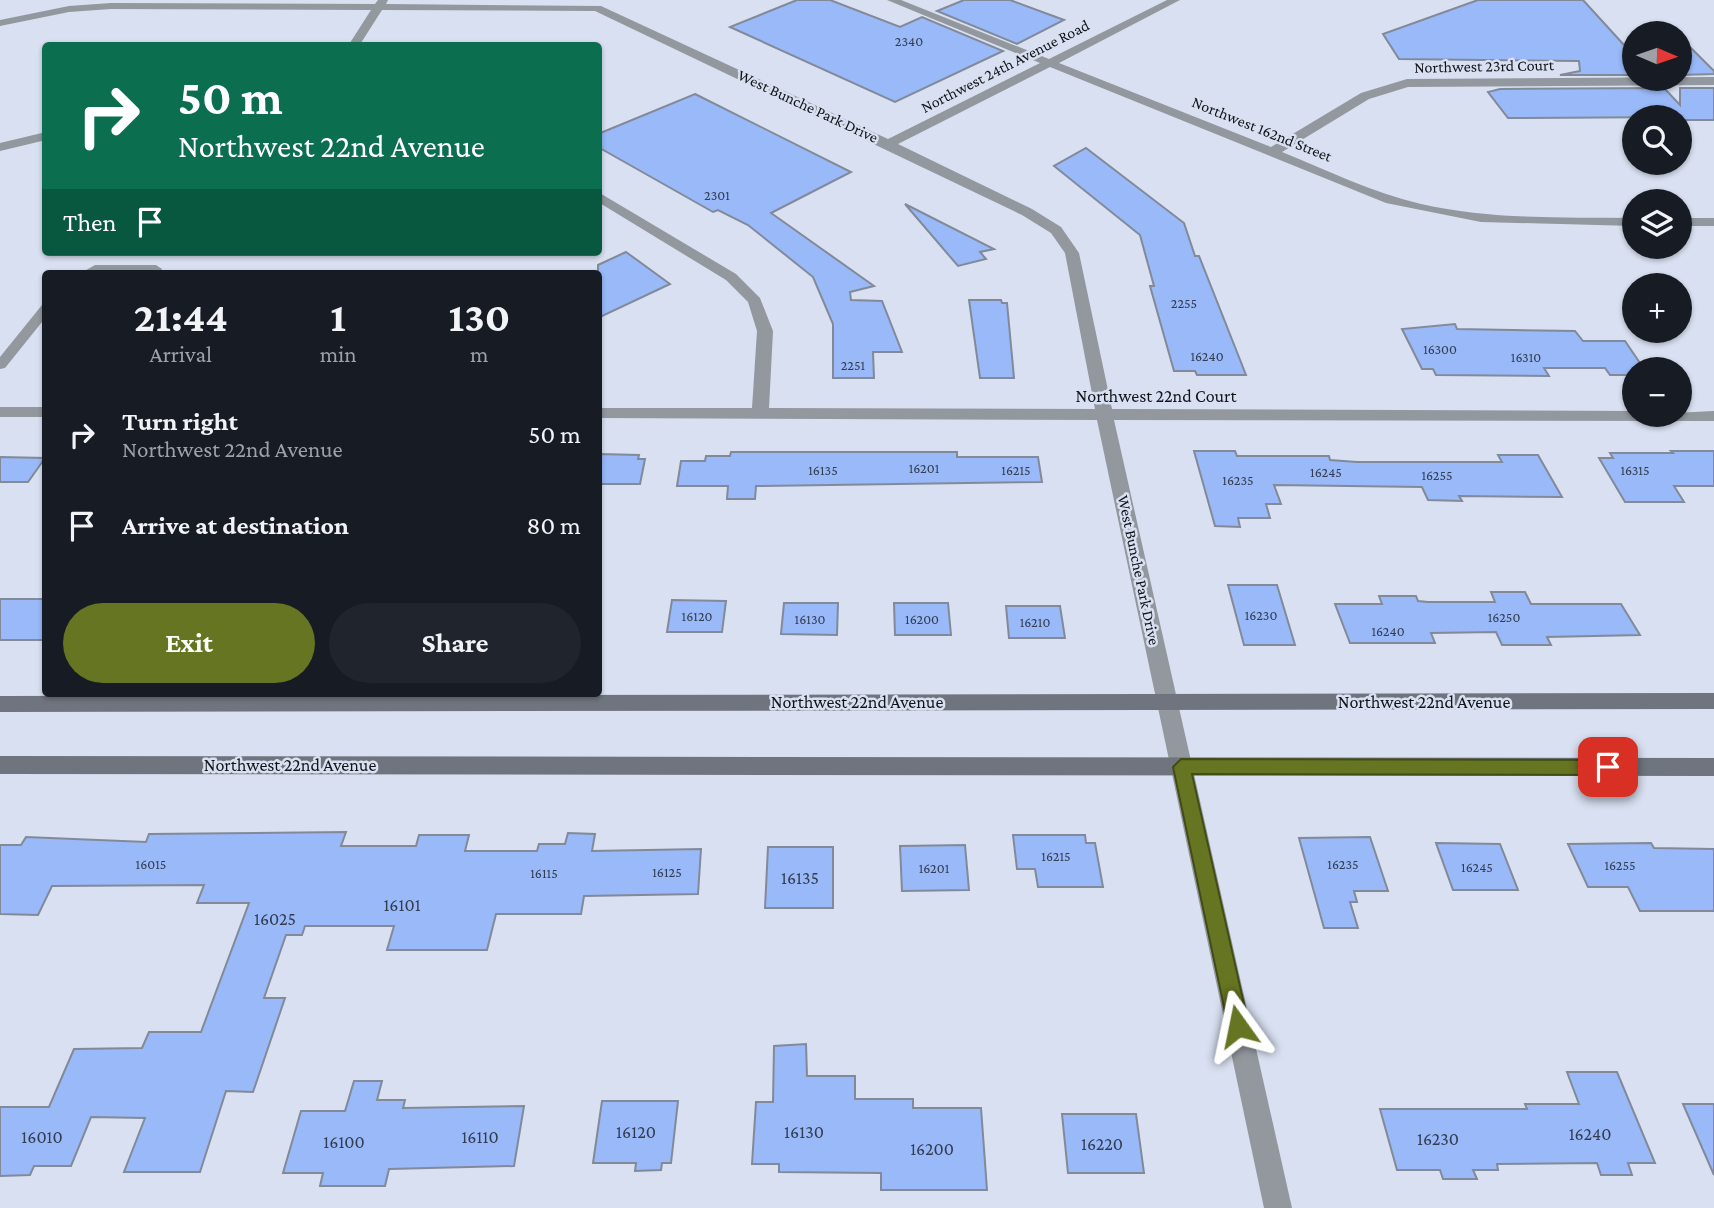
<!DOCTYPE html>
<html lang="en">
<head>
<meta charset="utf-8">
<style>
  body { margin:0; font-family:"Crimson Pro",serif; background:#20242c; color:#f1f3f6; height:100vh; display:flex; flex-direction:column; font-size:26px; white-space:nowrap }
  * { box-sizing:border-box; margin:0 }
  p { font-size:23px; color:#9ea1a6 }
  .icon { flex:none; width:38px; height:38px; fill:none; stroke:currentColor; stroke-width:2; stroke-linecap:round; stroke-linejoin:round }
  .map { position:relative; flex:1; overflow:hidden }
  .sheet { position:absolute; left:42px; top:270px; width:560px; height:427px; display:flex; flex-direction:column; background:#171b24; border-radius:7px; box-shadow:0 2px 5px #0004 }
  .sheet>* { flex:none }
  .banner { position:absolute; left:42px; top:42px; width:560px; height:214px; border-radius:7px; box-shadow:0 2px 5px #0004; background:#0b6e4f; color:#fff; overflow:hidden }
  .needle { width:46px; rotate:92deg }
  .buttons { position:absolute; left:1622px; top:21px; display:grid; gap:14px }
  .buttons a { display:grid; place-items:center; width:70px; height:70px; border-radius:50%; background:#171b24; box-shadow:0 2px 5px #0004; font-size:35px }
  .pin { position:absolute; display:grid; place-items:center; width:60px; height:60px; color:#fff; margin:-30px; border-radius:14px; box-shadow:0 4px 10px #0006 }
  .me { position:absolute; width:77px; margin:-38px; rotate:348deg; stroke-linejoin:round; filter:drop-shadow(0 0 5px #0008) }
  .turn { display:flex; align-items:center; gap:24px; height:147px; padding:0 21px; font-size:32px }
  .turn .icon { width:91px; height:91px; stroke-width:2.5 }
  .turn b { display:block; font-size:49px; line-height:60px }
  .then { display:flex; align-items:center; height:66px; padding:0 21px; background:#0003; gap:14px; font-size:26px }
  .eta { display:flex; justify-content:space-evenly; align-items:center; height:119px; text-align:center }
  .eta b { font-size:42px; font-weight:700; line-height:49px }
  .cta { display:flex; gap:14px; margin-top:auto; padding:14px 21px }
  .cta a { flex:1; height:80px; border-radius:42px; background:#667521; color:#fff; font-size:28px; font-weight:700; line-height:80px; text-align:center }
  .cta a+a { background:#20242c; color:#f1f3f6 }
  ul { padding:0; list-style:none }
  li { display:flex; align-items:center; gap:21px; height:91px; padding:0 21px }
  li div { flex:1 }
  li b { display:block; font-size:26px }
  li em { font-style:normal }
  .map>svg:first-child { display:block }
  .building { fill:#99b9f8; stroke:#828a99; stroke-width:2 }
  .lines { fill:none; stroke-linecap:round; stroke-linejoin:round }
  .service { fill:#93979e; fill-rule:evenodd }
  .minor { fill:#93979e; fill-rule:evenodd }
  .secondary { fill:#6f747e; fill-rule:evenodd }
  .route { fill:#667521; stroke:#424c15; stroke-width:2 }
  .labels { text-anchor:middle; dominant-baseline:central; stroke-width:5; stroke-linejoin:round; paint-order:stroke }
  .number-label { font-size:14px; fill:#333d51 }
  .far-street-label { font-size:16px; fill:#111419; stroke:#d8e0f1 }
  .street-label { font-size:18px; fill:#111419; stroke:#d8e0f1 }
  .near-number-label { font-size:18px; fill:#333d51 }
</style>
</head>
<body>
<div class="map">
<svg width="1714" height="1208" viewBox="0 0 1714 1208">
  <rect width="100%" height="100%" fill="#d8e0f1"/>
  <g class="building">
    <path d="M 797,0 L 830,0 L 900,27 L 922,17 L 1003,51 L 895,102 L 730,27 Z"/>
    <path d="M 964,0 L 1010,0 L 1064,20 L 1017,44 L 937,11 Z"/>
    <path d="M 1478,0 L 1583,0 L 1634,56 L 1634,75 L 1560,75 L 1580,71 L 1579,61 L 1399,59 L 1383,34 Z"/>
    <path d="M 1680,37 L 1714,71 L 1714,74 L 1680,75 Z"/>
    <path d="M 1664,88 L 1680,105 L 1680,88 L 1714,88 L 1714,120 L 1680,120 L 1680,117 L 1508,118 L 1488,92 L 1500,89 Z"/>
    <path d="M 695,94 L 851,172 L 771,213 L 874,286 L 850,292 L 851,300 L 882,301 L 902,352 L 873,352 L 874,378 L 833,378 L 833,324 L 813,277 L 748,225 L 718,210 L 713,212 L 598,147 L 598,134 Z"/>
    <path d="M 1086,148 L 1184,223 L 1195,256 L 1199,256 L 1246,375 L 1197,375 L 1195,371 L 1174,371 L 1150,286 L 1154,286 L 1140,235 L 1054,166 Z"/>
    <path d="M 905,204 L 994,249 L 980,252 L 986,259 L 958,266 Z"/>
    <path d="M 626,252 L 670,284 L 598,318 L 598,265 Z"/>
    <path d="M 969,300 L 1001,300 L 1002,303 L 1007,303 L 1014,378 L 980,378 Z"/>
    <path d="M 1455,324 L 1457,329 L 1575,331 L 1583,341 L 1625,341 L 1644,369 L 1634,369 L 1634,375 L 1610,375 L 1605,368 L 1544,368 L 1549,376 L 1436,375 L 1433,369 L 1422,369 L 1402,329 Z"/>
    <path d="M 1194,451 L 1235,451 L 1237,456 L 1329,456 L 1330,460 L 1357,462 L 1502,462 L 1498,455 L 1538,455 L 1562,497 L 1459,496 L 1462,501 L 1428,500 L 1422,487 L 1274,485 L 1281,504 L 1266,504 L 1270,518 L 1238,518 L 1240,527 L 1215,526 Z"/>
    <path d="M 1671,451 L 1714,451 L 1714,486 L 1674,486 L 1684,502 L 1625,502 L 1599,458 L 1613,458 L 1610,453 L 1673,453 Z"/>
    <path d="M 731,452 L 957,452 L 957,457 L 1038,457 L 1042,482 L 756,486 L 755,499 L 727,499 L 728,486 L 677,486 L 681,461 L 705,461 L 706,456 L 730,456 Z"/>
    <path d="M 598,454 L 639,455 L 638,459 L 645,459 L 640,484 L 598,484 Z"/>
    <path d="M 0,457 L 45,458 L 28,482 L 0,482 Z"/>
    <path d="M 1228,585 L 1277,585 L 1295,645 L 1244,645 Z"/>
    <path d="M 1491,592 L 1525,592 L 1531,604 L 1621,604 L 1640,635 L 1547,637 L 1551,645 L 1502,645 L 1496,632 L 1431,633 L 1435,643 L 1350,643 L 1335,604 L 1382,604 L 1379,596 L 1416,596 L 1418,601 L 1428,602 L 1495,602 Z"/>
    <rect x="0" y="599" width="46" height="41"/>
    <path d="M 672,600 L 726,601 L 722,632 L 667,632 Z"/>
    <path d="M 784,603 L 838,603 L 837,635 L 781,634 Z"/>
    <path d="M 894,603 L 948,603 L 951,635 L 895,635 Z"/>
    <path d="M 1006,606 L 1060,606 L 1065,638 L 1009,638 Z"/>
    <path d="M 346,832 L 341,846 L 416,846 L 419,835 L 469,835 L 465,851 L 537,851 L 539,844 L 565,844 L 568,833 L 595,834 L 592,851 L 701,849 L 698,894 L 584,896 L 581,914 L 496,914 L 487,950 L 387,950 L 394,926 L 305,926 L 302,935 L 286,935 L 264,998 L 285,998 L 253,1092 L 226,1091 L 200,1172 L 124,1172 L 145,1118 L 91,1117 L 71,1166 L 34,1166 L 30,1175 L 0,1176 L 0,1107 L 49,1107 L 74,1049 L 142,1048 L 149,1032 L 201,1032 L 249,903 L 197,903 L 204,885 L 52,886 L 38,915 L 0,914 L 0,845 L 21,845 L 26,837 L 146,842 L 149,834 Z"/>
    <path d="M 1013,835 L 1085,835 L 1086,843 L 1095,843 L 1103,887 L 1038,887 L 1035,869 L 1017,869 Z"/>
    <path d="M 1370,837 L 1388,891 L 1354,891 L 1357,902 L 1350,902 L 1358,928 L 1324,928 L 1299,838 Z"/>
    <path d="M 1436,843 L 1500,844 L 1518,890 L 1453,890 Z"/>
    <path d="M 1651,843 L 1654,848 L 1714,849 L 1714,911 L 1640,911 L 1628,887 L 1588,887 L 1568,844 Z"/>
    <path d="M 965,845 L 969,890 L 902,891 L 900,846 Z"/>
    <path d="M 768,847 L 833,847 L 833,908 L 765,908 Z"/>
    <path d="M 806,1044 L 807,1076 L 855,1076 L 855,1099 L 913,1099 L 913,1108 L 981,1108 L 987,1190 L 881,1190 L 881,1173 L 779,1172 L 779,1164 L 752,1164 L 756,1102 L 773,1102 L 774,1046 Z"/>
    <path d="M 1567,1072 L 1617,1072 L 1655,1163 L 1628,1163 L 1632,1175 L 1601,1175 L 1597,1163 L 1497,1164 L 1498,1170 L 1473,1170 L 1477,1179 L 1443,1179 L 1440,1170 L 1397,1170 L 1380,1109 L 1527,1109 L 1525,1104 L 1579,1104 Z"/>
    <path d="M 354,1081 L 382,1081 L 377,1100 L 405,1100 L 403,1108 L 524,1106 L 514,1166 L 389,1169 L 385,1186 L 320,1186 L 323,1173 L 283,1173 L 301,1111 L 345,1111 Z"/>
    <path d="M 602,1101 L 678,1101 L 671,1163 L 662,1163 L 661,1170 L 635,1171 L 636,1163 L 593,1163 Z"/>
    <path d="M 1683,1104 L 1714,1104 L 1714,1175 Z"/>
    <path d="M 1062,1114 L 1136,1114 L 1144,1173 L 1068,1173 Z"/>
  </g>
  <g class="lines">
    <g class="service">
      <path d="M 95,265 L 156,265 L 162,269 L 159,273 L 81,273 Z"/>
      <path d="M 46,304 L 46,317 L 5,368 L 0,369 L 0,357 L 42,305 Z"/>
    </g>
    <g class="minor">
      <path d="M 378,0 L 388,0 L 386,4 L 601,6 L 888,139 L 1040,63 L 887,0 L 901,0 L 1049,59 L 1167,0 L 1180,0 L 1059,63 L 1271,147 L 1361,93 L 1407,79 L 1714,77 L 1714,85 L 1408,87 L 1369,99 L 1282,152 C 1327,170 1373,193 1421,204 C 1491,220 1563,217 1634,218 L 1634,226 L 1481,222 L 1386,203 L 1050,67 L 898,144 L 1032,209 L 1061,227 L 1079,253 L 1112,409 L 1634,411 L 1634,415 L 1714,411 L 1714,421 L 1114,420 L 1292,1208 L 1264,1208 L 1097,420 L 598,418 L 598,408 L 752,408 L 757,331 L 748,302 L 726,280 L 598,202 L 598,192 L 736,274 L 760,298 L 773,331 L 769,408 L 1095,409 L 1065,253 L 1051,233 L 1022,215 L 595,11 L 382,10 L 359,46 L 348,46 L 371,10 L 111,9 L 69,12 L 0,26 L 0,20 L 69,6 L 111,3 L 375,4 Z"/>
      <path d="M 46,132 L 46,140 L 0,151 L 0,143 Z"/>
      <rect x="1680" y="218" width="34" height="8"/>
      <rect x="0" y="407" width="46" height="10"/>
    </g>
    <g class="secondary">
      <path d="M 1714,693 L 1714,709 L 0,712 L 0,696 Z"/>
      <path d="M 0,756 L 1714,758 L 1714,776 L 0,774 Z"/>
    </g>
  </g>
  <path class="route" d="M 1181,759 L 1608,760 L 1616,767 L 1608,775 L 1192,774 L 1249,1026 L 1246,1033 L 1238,1036 L 1231,1033 L 1228,1026 L 1173,767 Z"/>
  <g class="labels">
    <g class="number-label">
      <text x="909" y="41">2340</text>
      <text x="717" y="195">2301</text>
      <text x="1184" y="303">2255</text>
      <text x="1440" y="349">16300</text>
      <text x="1207" y="356">16240</text>
      <text x="1526" y="357">16310</text>
      <text x="853" y="365">2251</text>
      <text x="924" y="468">16201</text>
      <text x="823" y="470">16135</text>
      <text x="1016" y="470">16215</text>
      <text x="1635" y="470">16315</text>
      <text x="1326" y="472">16245</text>
      <text x="1437" y="475">16255</text>
      <text x="1238" y="480">16235</text>
      <text x="1261" y="615">16230</text>
      <text x="697" y="616">16120</text>
      <text x="1504" y="617">16250</text>
      <text x="810" y="619">16130</text>
      <text x="922" y="619">16200</text>
      <text x="1035" y="622">16210</text>
      <text x="1388" y="631">16240</text>
      <text x="1056" y="856">16215</text>
      <text x="151" y="864">16015</text>
      <text x="1343" y="864">16235</text>
      <text x="1620" y="865">16255</text>
      <text x="1477" y="867">16245</text>
      <text x="934" y="868">16201</text>
      <text x="667" y="872">16125</text>
      <text x="544" y="873">16115</text>
    </g>
    <g class="far-street-label">
      <text transform="translate(1005 66) rotate(-27)">Northwest 24th Avenue Road</text>
      <text transform="translate(1484 66) rotate(-1)">Northwest 23rd Court</text>
      <text transform="translate(808 106) rotate(25)">West Bunche Park Drive</text>
      <text transform="translate(1262 129) rotate(22)">Northwest 162nd Street</text>
      <text transform="translate(1139 570) rotate(78)">West Bunche Park Drive</text>
    </g>
    <g class="street-label">
      <text x="1156" y="396">Northwest 22nd Court</text>
      <text x="857" y="702">Northwest 22nd Avenue</text>
      <text x="1424" y="702">Northwest 22nd Avenue</text>
      <text x="290" y="765">Northwest 22nd Avenue</text>
    </g>
    <g class="near-number-label">
      <text x="800" y="878">16135</text>
      <text x="402" y="905">16101</text>
      <text x="275" y="919">16025</text>
      <text x="636" y="1132">16120</text>
      <text x="804" y="1132">16130</text>
      <text x="1590" y="1134">16240</text>
      <text x="42" y="1137">16010</text>
      <text x="480" y="1137">16110</text>
      <text x="1438" y="1139">16230</text>
      <text x="344" y="1142">16100</text>
      <text x="1102" y="1144">16220</text>
      <text x="932" y="1149">16200</text>
    </g>
  </g>
</svg>
<div class="buttons">
<a><svg class="needle" viewBox="-14 -14 28 28"><path d="M0-13l5 13h-10z" fill="#e53935"/><path d="M0 13l5-13h-10z" fill="#9ea1a6"/></svg></a>
<a><svg class="icon" aria-label="search" viewBox="0 0 24 24"><circle cx="10" cy="10" r="6"/><path d="M15 15l6 6"/></svg></a>
<a><svg class="icon" aria-label="layers" viewBox="0 0 24 24"><path d="M12 4l9 5-9 5-9-5zM3 14l9 5 9-5"/></svg></a>
<a>+</a>
<a>−</a>
</div>
<div class="pin" style="left:1608px;top:767px;background:#d93025"><svg class="icon" aria-label="arrive" viewBox="0 0 24 24"><path d="M6 21V4h12l-3 4 3 4H6"/></svg></div>
<svg class="me" style="left:1238px;top:1026px" viewBox="-20 -20 40 40"><path d="M0-17L14 15 0 8-14 15z" fill="#667521" stroke="#fff" stroke-width="4"/></svg>
<div class="banner">
<div class="turn"><svg class="icon" aria-label="right" viewBox="0 0 24 24"><path d="M7 20v-9h11M14 6l5 5-5 5"/></svg><div><b>50 m</b>Northwest 22nd Avenue</div></div>
<div class="then">Then<svg class="icon" aria-label="arrive" viewBox="0 0 24 24"><path d="M6 21V4h12l-3 4 3 4H6"/></svg></div>
</div>
<section class="sheet">
<div class="eta">
<div><b>21:44</b><p>Arrival</p></div>
<div><b>1</b><p>min</p></div>
<div><b>130</b><p>m</p></div>
</div>
<ul>
<li><svg class="icon" aria-label="right" viewBox="0 0 24 24"><path d="M7 20v-9h11M14 6l5 5-5 5"/></svg><div><b>Turn right</b><p>Northwest 22nd Avenue</p></div><em>50 m</em></li>
<li><svg class="icon" aria-label="arrive" viewBox="0 0 24 24"><path d="M6 21V4h12l-3 4 3 4H6"/></svg><div><b>Arrive at destination</b></div><em>80 m</em></li>
</ul>
<div class="cta"><a>Exit</a><a>Share</a></div>
</section>
</div>
</body>
</html>
